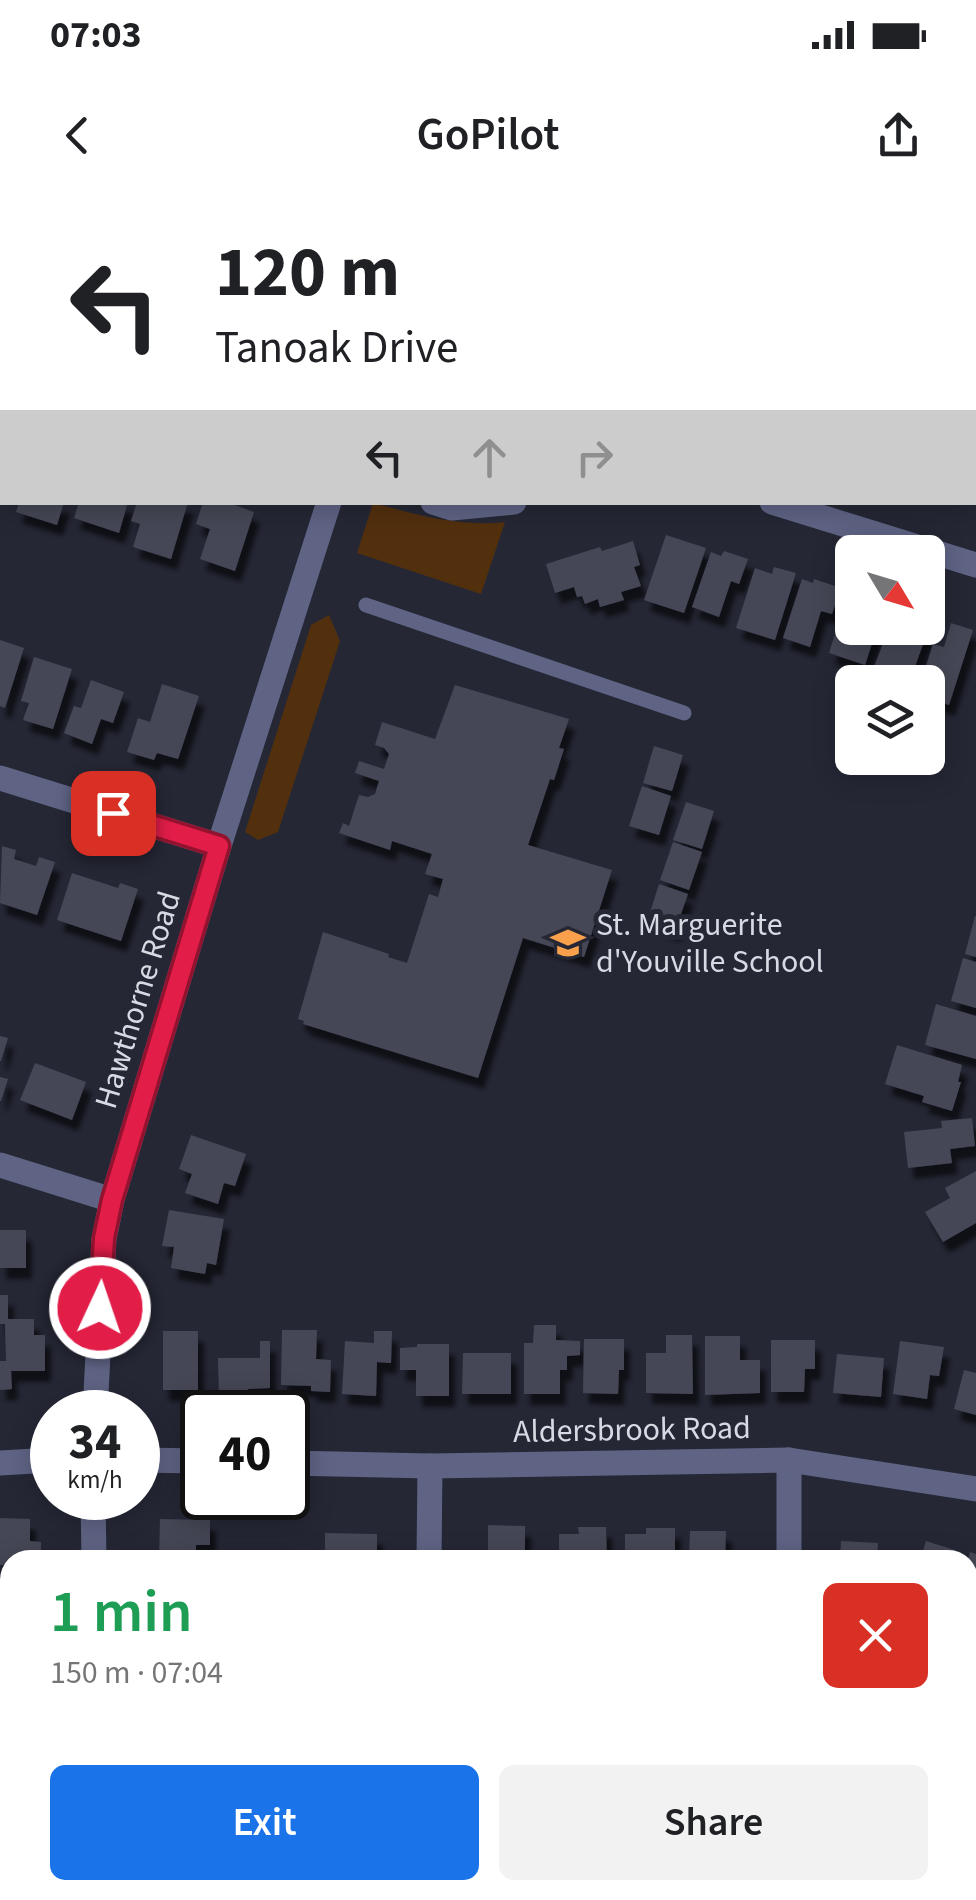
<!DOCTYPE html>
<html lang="en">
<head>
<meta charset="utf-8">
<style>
  body { margin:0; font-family:"Source Sans 3",sans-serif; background:#f2f2f2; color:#202124; height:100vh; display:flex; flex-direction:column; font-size:38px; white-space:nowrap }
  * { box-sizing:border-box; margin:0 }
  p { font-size:32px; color:#757577 }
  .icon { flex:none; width:55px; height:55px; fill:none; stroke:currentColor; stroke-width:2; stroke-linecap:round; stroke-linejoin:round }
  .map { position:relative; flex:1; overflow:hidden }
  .side { position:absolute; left:0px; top:1350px; width:978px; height:350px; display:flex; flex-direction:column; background:#fff; border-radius:30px 30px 0 0; box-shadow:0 5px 25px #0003 }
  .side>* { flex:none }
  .guide { position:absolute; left:0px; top:0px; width:978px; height:305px; box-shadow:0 5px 25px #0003; background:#fff; color:#202124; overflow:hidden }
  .needle { width:65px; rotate:128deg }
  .fabs { position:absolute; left:835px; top:335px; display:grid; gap:20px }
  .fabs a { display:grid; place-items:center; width:110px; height:110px; border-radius:15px; background:#fff; box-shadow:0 5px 25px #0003; font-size:50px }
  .speed { position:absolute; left:30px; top:1190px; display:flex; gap:20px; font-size:50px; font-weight:700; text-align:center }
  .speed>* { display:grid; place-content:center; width:130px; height:130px; border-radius:50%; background:#fff; box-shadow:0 5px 25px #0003; line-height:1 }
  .speed small { font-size:25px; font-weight:400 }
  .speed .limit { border:5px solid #111; border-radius:15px; background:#fff; color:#111 }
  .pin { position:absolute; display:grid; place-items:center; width:85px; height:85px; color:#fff; margin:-42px; border-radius:20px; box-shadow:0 5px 15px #0006 }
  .me { position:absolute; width:110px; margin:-55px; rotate:3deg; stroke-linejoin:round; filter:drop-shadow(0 0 8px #0008) }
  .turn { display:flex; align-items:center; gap:35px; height:210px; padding:0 50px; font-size:45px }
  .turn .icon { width:130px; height:130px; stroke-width:2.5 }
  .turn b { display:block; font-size:70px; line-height:85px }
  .lanes { display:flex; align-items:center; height:95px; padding:0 50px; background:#0003; justify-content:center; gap:50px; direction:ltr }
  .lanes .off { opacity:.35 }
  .round { display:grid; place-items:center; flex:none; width:105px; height:105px; border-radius:15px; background:#f2f2f2 }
  .summary { display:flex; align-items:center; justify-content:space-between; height:170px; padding:0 50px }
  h1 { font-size:60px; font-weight:600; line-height:75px; color:#1e9e55 }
  .action { display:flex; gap:20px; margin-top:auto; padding:20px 50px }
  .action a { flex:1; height:115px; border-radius:15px; background:#1a73e8; color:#fff; font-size:40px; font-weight:600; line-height:115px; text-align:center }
  .action a+a { background:#f2f2f2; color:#202124 }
  .status { display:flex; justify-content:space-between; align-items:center; height:70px; padding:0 50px; background:#fff; direction:ltr }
  .status svg { height:28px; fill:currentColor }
  header { display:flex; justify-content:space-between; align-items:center; height:130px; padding:0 50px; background:#fff; font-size:45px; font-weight:600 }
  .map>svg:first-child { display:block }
  .green { fill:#52300e }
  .building { fill:#444756; filter:url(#shadow) }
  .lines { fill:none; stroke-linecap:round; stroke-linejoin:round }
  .service { stroke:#5f6485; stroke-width:15 }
  .minor { stroke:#5f6485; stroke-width:25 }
  .tertiary { stroke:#5f6485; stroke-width:25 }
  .route-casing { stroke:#92132f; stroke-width:25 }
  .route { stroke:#e11d48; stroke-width:18 }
  .labels { text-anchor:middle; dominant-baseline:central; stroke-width:10; stroke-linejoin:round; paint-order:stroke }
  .poi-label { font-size:32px; fill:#d8dae3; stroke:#252735; text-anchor:start }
  .street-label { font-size:32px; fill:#d8dae3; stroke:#252735 }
</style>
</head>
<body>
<div class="status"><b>07:03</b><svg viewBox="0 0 49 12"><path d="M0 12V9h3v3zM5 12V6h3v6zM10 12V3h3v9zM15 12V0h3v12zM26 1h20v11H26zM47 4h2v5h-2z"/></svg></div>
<header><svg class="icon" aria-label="back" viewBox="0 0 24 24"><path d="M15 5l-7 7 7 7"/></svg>GoPilot<svg class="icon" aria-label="share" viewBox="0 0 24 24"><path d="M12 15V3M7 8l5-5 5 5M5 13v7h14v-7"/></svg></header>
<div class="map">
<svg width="976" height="1700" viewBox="0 0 976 1700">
  <defs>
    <filter id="shadow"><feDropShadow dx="6" dy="11" stdDeviation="2.5" flood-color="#0009"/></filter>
  </defs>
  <rect width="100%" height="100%" fill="#252735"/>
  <g class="green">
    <path d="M 632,0 L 976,0 L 976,177 L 975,2 L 631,2 Z"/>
    <path d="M 373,303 C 418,315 459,327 505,322 L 481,394 L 357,353 Z"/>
    <path d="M 329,415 L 340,441 L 278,632 L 258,640 L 245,632 L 311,425 Z"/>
  </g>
  <g class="building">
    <path d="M 19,302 L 64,302 L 57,325 L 16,312 Z"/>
    <path d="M 79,302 L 128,302 L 119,333 L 74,318 Z"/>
    <path d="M 137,302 L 188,302 L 171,359 L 133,347 L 140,324 L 131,321 Z"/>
    <path d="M 203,302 L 226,302 L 254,312 L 235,371 L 200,359 L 210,329 L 196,324 Z"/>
    <path d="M 666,335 L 706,348 L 684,413 L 644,400 Z"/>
    <path d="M 633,341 L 640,365 L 634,367 L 641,386 L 621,392 L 624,400 L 600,407 L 598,399 L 585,404 L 582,396 L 577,397 L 574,387 L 555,393 L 546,364 L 600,347 L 602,351 Z"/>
    <path d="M 724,351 L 748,359 L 739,384 L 731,381 L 719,417 L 692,407 L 711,352 L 721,356 Z"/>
    <path d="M 774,367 L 796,373 L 775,440 L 736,428 L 755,368 L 772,374 Z"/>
    <path d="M 802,379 L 813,383 L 814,379 L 841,388 L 832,414 L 821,411 L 810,447 L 783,438 Z"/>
    <path d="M 843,409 L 852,412 L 852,428 L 877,428 L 865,465 L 829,453 Z"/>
    <path d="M 951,423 L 973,430 L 949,505 L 928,498 L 928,482 L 921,482 L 933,444 L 944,447 Z"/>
    <path d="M 889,428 L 900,429 L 901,428 L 929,428 L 910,480 L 874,467 Z"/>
    <path d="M 0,440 L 24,448 L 5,508 L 0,506 Z"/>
    <path d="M 34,457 L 72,469 L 53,529 L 23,520 L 29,503 L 21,501 Z"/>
    <path d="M 91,480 L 124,492 L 113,523 L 101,519 L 92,544 L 64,533 L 74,506 L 81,508 Z"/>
    <path d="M 162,484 L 199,496 L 178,559 L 157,553 L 154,560 L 127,552 L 138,518 L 150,522 Z"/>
    <path d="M 455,485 L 569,519 L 559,548 L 564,549 L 554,580 L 550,579 L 528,645 L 612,670 L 584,757 L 523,738 L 478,878 L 303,824 L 304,821 L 298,819 L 323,732 L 389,754 L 388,757 L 407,763 L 429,694 L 438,697 L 443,679 L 425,674 L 432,654 L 392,641 L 390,650 L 339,633 L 343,623 L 349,626 L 359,595 L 368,597 L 375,594 L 379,581 L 355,573 L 359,561 L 384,569 L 389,554 L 384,548 L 375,545 L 382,522 L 435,539 Z"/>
    <path d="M 654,546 L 683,555 L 672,591 L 643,583 Z"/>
    <path d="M 642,586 L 671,596 L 659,635 L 629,626 Z"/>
    <path d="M 686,602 L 714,611 L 702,649 L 673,640 Z"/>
    <path d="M 673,642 L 702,652 L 689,690 L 660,680 Z"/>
    <path d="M 2,646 L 16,650 L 14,659 L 36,666 L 39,657 L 55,662 L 37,715 L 0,703 Z"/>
    <path d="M 72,673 L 118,688 L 120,683 L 138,689 L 121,741 L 57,720 Z"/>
    <path d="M 659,684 L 688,694 L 675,731 L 647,722 Z"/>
    <path d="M 975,716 L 976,716 L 976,757 L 965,754 Z"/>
    <path d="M 963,758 L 976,762 L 976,808 L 951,801 Z"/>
    <path d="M 936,804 L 976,816 L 976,859 L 925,845 Z"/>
    <path d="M 0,836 L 8,838 L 1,861 L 0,861 Z"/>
    <path d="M 897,845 L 962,865 L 958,882 L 961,882 L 952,911 L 922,902 L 924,896 L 885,884 Z"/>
    <path d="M 35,863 L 86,882 L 72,920 L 20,900 Z"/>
    <path d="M 0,877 L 8,879 L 1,901 L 0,901 Z"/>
    <path d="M 972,918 L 975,946 L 950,949 L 952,963 L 908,968 L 904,932 L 942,928 L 941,921 Z"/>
    <path d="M 191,935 L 246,954 L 235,986 L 224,983 L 218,1004 L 185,993 L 192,974 L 179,969 Z"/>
    <path d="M 976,971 L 976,1023 L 943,1042 L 925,1012 L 950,998 L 945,988 Z"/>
    <path d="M 169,1010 L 224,1019 L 216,1065 L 207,1063 L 205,1074 L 171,1068 L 174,1047 L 162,1046 Z"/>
    <rect x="0" y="1030" width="26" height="38"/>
    <path d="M 0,1095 L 8,1095 L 8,1119 L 34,1119 L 34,1135 L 45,1135 L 45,1171 L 11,1171 L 12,1189 L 0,1190 L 0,1161 L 6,1161 L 5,1124 L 0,1124 Z"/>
    <path d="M 534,1125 L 556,1125 L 556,1140 L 580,1141 L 580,1155 L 567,1156 L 567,1170 L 560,1170 L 560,1194 L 524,1194 L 524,1143 L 533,1143 Z"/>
    <path d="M 282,1130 L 317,1130 L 316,1159 L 331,1160 L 330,1192 L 311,1191 L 311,1186 L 281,1185 Z"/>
    <rect x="163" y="1131" width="35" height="59"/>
    <path d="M 374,1131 L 392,1131 L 391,1163 L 377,1162 L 376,1196 L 342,1194 L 345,1141 L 374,1143 Z"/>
    <path d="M 666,1135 L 692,1135 L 693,1194 L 646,1193 L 646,1153 L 666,1153 Z"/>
    <path d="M 705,1136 L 740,1136 L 740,1160 L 760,1160 L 760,1193 L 705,1195 Z"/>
    <path d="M 584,1139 L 624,1139 L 624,1170 L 619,1170 L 618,1194 L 583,1193 Z"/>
    <path d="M 771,1140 L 815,1140 L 815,1169 L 805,1169 L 804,1192 L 771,1192 Z"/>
    <path d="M 260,1141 L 270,1141 L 270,1188 L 248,1189 L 248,1197 L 219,1197 L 218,1158 L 260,1158 Z"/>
    <path d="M 900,1141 L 944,1147 L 939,1176 L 930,1175 L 927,1199 L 893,1194 Z"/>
    <path d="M 417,1144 L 449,1144 L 449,1196 L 416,1196 L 416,1170 L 400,1170 L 400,1148 L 417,1147 Z"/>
    <path d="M 463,1153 L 511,1153 L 511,1194 L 462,1194 Z"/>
    <path d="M 837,1154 L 884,1158 L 881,1197 L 833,1193 Z"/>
    <path d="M 964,1170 L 976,1173 L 976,1215 L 954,1209 Z"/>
    <path d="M 0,1318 L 30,1319 L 30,1341 L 41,1342 L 41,1360 L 10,1360 L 10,1365 L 0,1365 Z"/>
    <path d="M 160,1319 L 210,1320 L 210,1345 L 196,1345 L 196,1360 L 159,1360 Z"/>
    <path d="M 488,1325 L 525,1326 L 525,1360 L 488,1360 Z"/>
    <path d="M 578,1327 L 606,1327 L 607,1360 L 559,1360 L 559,1334 L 579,1334 Z"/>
    <path d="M 646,1328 L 675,1328 L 675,1360 L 625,1360 L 625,1334 L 646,1334 Z"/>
    <path d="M 690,1331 L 726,1331 L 725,1360 L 689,1360 Z"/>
    <path d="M 325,1333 L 377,1334 L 377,1360 L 325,1360 Z"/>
    <path d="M 841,1341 L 878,1343 L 877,1360 L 840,1360 Z"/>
    <path d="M 926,1341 L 961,1352 L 959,1360 L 920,1360 Z"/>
    <path d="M 970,1352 L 976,1354 L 976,1419 L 968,1416 L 968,1401 L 973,1386 L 968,1384 L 968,1360 Z"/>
    <rect x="0" y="1378" width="10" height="35"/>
    <rect x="0" y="1443" width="10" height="37"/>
    <rect x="0" y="1501" width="10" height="35"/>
    <rect x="0" y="1559" width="10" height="46"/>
    <rect x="496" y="1690" width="42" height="10"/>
    <path d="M 688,1690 L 725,1690 L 724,1700 L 687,1700 Z"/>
    <rect x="876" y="1690" width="33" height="10"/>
  </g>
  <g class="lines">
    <path class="service" d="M 366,405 L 684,513"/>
    <g class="minor">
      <path d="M 0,162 L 2,163"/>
      <path d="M 433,302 L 452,308 L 514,302"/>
      <path d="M 772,302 L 976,365"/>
      <path d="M 0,578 L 219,646"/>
      <path d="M 0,965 L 112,1000"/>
      <path d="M 429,1360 L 430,1266"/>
      <path d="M 789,1360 L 789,1260"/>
      <path d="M 0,1660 L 10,1660"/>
      <path d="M 428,1700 L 428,1690"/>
      <path d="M 786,1700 L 786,1690"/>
    </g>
    <g class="tertiary">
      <path d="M 432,2 L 433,0"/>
      <path d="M 95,1212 L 104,1039 L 112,1000 L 219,646 L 329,302"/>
      <path d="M 138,1260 L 202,1261"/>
      <path d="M 0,1263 L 52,1260"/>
      <path d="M 288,1263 L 430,1266 L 789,1260 L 976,1289"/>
      <path d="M 93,1298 L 94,1360"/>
      <path d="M 97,1700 L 97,1690"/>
    </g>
  </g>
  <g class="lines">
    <g class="route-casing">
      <path id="route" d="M 100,1108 L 104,1038 L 112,1000 L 219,646 L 113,613"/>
    </g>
    <use href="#route" class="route"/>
  </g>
  <defs>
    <g id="school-bare" transform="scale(2.7)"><path d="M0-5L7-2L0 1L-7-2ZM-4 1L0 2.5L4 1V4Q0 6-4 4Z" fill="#f9a04c" stroke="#252735" stroke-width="2.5" paint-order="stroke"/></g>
  </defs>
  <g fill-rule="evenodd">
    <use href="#school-bare" x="568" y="743"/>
  </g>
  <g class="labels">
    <g class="poi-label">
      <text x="596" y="725">St. Marguerite<tspan x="596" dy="37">d'Youville School</tspan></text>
    </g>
    <g class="street-label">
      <text transform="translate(138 800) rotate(-73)">Hawthorne Road</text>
      <text transform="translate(632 1230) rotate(-1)">Aldersbrook Road</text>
    </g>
  </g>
</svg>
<div class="fabs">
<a><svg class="needle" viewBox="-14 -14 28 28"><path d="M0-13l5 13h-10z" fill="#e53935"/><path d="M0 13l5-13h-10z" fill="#757577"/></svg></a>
<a><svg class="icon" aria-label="layers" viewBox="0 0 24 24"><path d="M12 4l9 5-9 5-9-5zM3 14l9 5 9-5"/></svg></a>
</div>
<div class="speed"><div>34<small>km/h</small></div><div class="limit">40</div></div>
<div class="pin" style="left:113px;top:613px;background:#d93025"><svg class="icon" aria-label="arrive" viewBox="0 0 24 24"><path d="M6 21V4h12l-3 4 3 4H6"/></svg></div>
<svg class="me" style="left:100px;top:1108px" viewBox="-20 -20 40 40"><circle r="17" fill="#e11d48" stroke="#fff" stroke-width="3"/><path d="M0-11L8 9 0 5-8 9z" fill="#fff"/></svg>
<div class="guide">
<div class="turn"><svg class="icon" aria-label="left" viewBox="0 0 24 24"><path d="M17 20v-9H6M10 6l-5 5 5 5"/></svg><div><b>120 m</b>Tanoak Drive</div></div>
<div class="lanes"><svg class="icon" aria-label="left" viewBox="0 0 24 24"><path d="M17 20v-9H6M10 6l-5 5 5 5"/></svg><svg class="icon off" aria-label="ahead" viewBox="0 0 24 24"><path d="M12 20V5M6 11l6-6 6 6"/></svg><svg class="icon off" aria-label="right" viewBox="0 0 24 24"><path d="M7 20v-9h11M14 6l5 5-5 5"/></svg></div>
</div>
<section class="side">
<div class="summary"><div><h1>1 min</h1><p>150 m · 07:04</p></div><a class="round" style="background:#d93025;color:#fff"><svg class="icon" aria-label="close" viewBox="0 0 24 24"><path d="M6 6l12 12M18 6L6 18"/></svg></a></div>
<div class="action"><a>Exit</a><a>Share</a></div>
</section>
</div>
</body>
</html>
